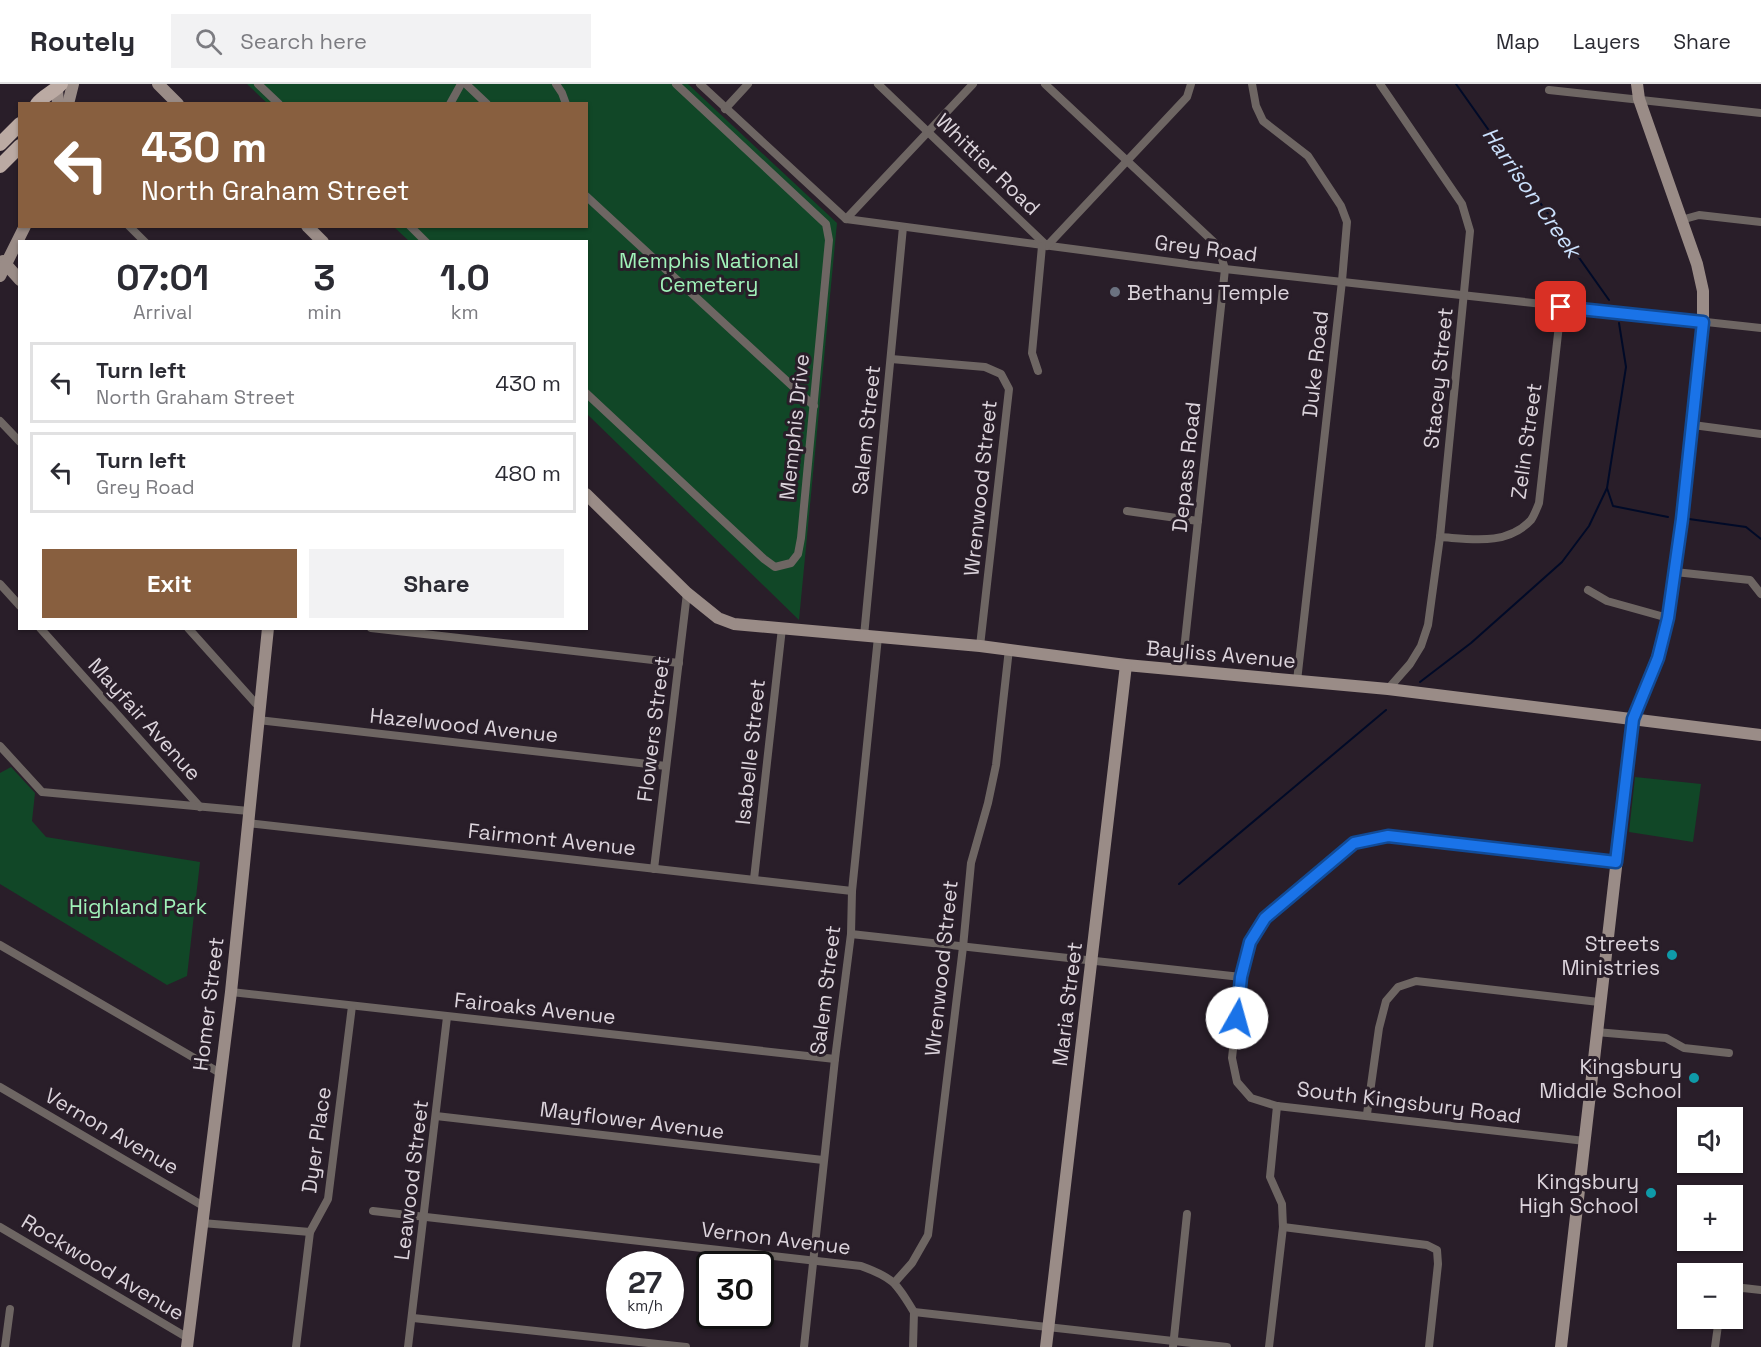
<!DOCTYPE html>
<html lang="en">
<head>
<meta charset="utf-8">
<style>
  body { margin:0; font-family:"Space Grotesk",sans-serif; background:#f2f2f3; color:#2b2b33; height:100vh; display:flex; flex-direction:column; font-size:22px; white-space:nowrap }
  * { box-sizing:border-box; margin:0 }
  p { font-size:20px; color:#7c7c81 }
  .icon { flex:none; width:33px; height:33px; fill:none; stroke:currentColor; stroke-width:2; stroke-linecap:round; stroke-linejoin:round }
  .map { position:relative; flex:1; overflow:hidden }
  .side { position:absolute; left:18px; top:156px; width:570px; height:390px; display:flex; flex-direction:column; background:#fff; border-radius:0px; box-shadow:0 2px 4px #0004 }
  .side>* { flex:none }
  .hud { position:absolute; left:18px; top:18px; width:570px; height:126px; border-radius:0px; box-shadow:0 2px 4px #0004; background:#885f3f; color:#fff; overflow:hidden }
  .tools { position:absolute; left:1677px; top:1023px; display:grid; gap:12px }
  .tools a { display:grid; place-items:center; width:66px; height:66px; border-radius:0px; background:#fff; box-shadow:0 2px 4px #0004; font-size:30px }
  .speed { position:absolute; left:606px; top:1167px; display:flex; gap:12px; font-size:30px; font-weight:700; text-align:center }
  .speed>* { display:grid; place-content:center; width:78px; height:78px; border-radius:50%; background:#fff; box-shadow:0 2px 4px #0004; line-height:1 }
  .speed small { font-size:15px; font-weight:400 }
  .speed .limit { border:3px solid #111; border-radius:9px; background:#fff; color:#111 }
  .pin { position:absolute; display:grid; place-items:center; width:51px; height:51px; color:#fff; margin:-26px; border-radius:12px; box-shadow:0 3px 9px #0006 }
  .me { position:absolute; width:66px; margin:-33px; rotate:7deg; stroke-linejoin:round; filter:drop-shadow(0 0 4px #0008) }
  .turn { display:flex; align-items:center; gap:21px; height:126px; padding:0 24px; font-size:27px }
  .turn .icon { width:78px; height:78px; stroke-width:2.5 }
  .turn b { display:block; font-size:42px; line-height:51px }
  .eta { display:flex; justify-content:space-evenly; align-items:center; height:102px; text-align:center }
  .eta b { font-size:36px; font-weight:800; line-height:42px }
  .cta { display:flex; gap:12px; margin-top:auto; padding:12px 24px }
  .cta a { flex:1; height:69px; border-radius:0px; background:#885f3f; color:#fff; font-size:24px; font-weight:800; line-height:69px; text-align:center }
  .cta a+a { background:#f2f2f3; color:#2b2b33 }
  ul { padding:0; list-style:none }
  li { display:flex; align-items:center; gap:18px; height:81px; margin:0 12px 9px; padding:0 12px; border:3px solid #e1e1e2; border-radius:0px }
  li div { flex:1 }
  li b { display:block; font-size:22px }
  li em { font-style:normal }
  header { display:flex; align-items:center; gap:36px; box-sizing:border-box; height:84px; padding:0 30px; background:#fff; border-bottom:2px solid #e1e1e2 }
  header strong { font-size:28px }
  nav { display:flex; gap:33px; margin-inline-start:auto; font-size:21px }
  .search { width:420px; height:54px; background:#f2f2f3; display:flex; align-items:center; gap:15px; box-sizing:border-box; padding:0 21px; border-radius:0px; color:#7c7c81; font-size:22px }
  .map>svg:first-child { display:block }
  .green { fill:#114727 }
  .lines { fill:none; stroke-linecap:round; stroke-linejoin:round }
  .stream { stroke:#000a27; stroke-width:2 }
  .street { stroke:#6e6663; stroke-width:8 }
  .secondary { stroke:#9a8c87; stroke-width:12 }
  .primary { stroke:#bbaaa3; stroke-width:14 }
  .route-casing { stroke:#114b97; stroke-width:15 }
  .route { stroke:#1a73e8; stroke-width:10 }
  .worship-dot { fill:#6b7280; stroke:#291e29; stroke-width:2 }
  .culture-dot { fill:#0f9aa8; stroke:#291e29; stroke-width:2 }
  .labels { text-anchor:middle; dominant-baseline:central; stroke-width:6; stroke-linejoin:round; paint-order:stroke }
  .street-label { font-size:21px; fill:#dcd4dc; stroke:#291e29 }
  .park-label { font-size:21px; fill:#a0f2b9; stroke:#291e29 }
  .poi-label { font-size:21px; fill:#dcd4dc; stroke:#291e29; text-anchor:end }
  .water-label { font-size:22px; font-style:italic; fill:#cbe1fd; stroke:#291e29 }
</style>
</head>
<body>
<header>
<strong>Routely</strong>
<div class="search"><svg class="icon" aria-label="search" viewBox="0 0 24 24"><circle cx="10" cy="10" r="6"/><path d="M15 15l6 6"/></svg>Search here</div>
<nav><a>Map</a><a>Layers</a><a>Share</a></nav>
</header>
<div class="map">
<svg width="1761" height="1263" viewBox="0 0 1761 1263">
  <rect width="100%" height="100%" fill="#291e29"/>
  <g class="green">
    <path d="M 247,0 L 688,0 L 837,139 L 799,536 L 587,330 L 586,158 L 409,157 L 394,143 L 586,142 L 586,20 L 267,19 Z"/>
    <path d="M 11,683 L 35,709 L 32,737 L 46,753 L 200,778 L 187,892 L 167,901 L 0,800 L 0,689 Z"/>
    <path d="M 1635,693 L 1701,700 L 1693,758 L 1629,748 Z"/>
  </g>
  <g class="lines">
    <g class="stream">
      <path d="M 1456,0 L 1609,216"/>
      <path d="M 1619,239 L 1626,283 L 1607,404 L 1613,422 L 1668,433"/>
      <path d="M 1689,435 L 1746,443 L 1761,455"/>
      <path d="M 1420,598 L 1471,559 L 1562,478 L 1589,442 L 1607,404"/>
      <path d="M 1179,800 L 1386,626"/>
    </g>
    <g class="street">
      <path d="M 258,0 L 279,20"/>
      <path d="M 466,0 L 487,20"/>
      <path d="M 556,0 L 562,9 L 566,20"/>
      <path d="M 700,0 L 846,135 L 1225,185 L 1761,244"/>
      <path d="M 878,0 L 1047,162 L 1187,13 L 1191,0"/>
      <path d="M 1045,0 L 1218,162 L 1225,185 L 1182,585"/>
      <path d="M 1252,0 L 1256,22 L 1263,37 L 1308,72 L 1341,122 L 1347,138 L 1342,197 L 1297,597"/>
      <path d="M 1380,0 L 1462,120 L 1470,147 L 1440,453 L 1428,541 L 1421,562 L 1410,580 L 1388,605"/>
      <path d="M 1549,6 L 1761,29"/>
      <path d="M 450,20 L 461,0"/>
      <path d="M 725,25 L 748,0"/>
      <path d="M 586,112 L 814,322"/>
      <path d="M 846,135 L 973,0"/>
      <path d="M 1681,136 L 1699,131 L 1761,138"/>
      <path d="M 129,142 L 145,158"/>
      <path d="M 410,142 L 426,158"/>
      <path d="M 891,275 L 985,283 L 1001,290 L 1009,305 L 980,562"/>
      <path d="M 1038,287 L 1032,269 L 1042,162"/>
      <path d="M 586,309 L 764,475 L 775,483 L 791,479 L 798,470 L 801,454 L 829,156 L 826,140 L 676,0"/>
      <path d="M 0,337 L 20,358"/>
      <path d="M 1693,341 L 1761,350"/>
      <path d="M 1127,427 L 1198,437"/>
      <path d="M 1440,453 C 1471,455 1507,462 1531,436 C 1534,432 1537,424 1539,419 L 1561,223"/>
      <path d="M 1675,488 L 1750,496 L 1761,510"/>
      <path d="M 0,500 L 20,522"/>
      <path d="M 1588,506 L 1607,517 L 1668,534"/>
      <path d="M 40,544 L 200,723"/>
      <path d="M 188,544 L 259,623"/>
      <path d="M 371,544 L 679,579"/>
      <path d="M 864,552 L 903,143"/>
      <path d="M 258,636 L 666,682"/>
      <path d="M 0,662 L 42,708 L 249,727"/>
      <path d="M 247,739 L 852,807"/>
      <path d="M 654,785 L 687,509"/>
      <path d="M 754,795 L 782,544"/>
      <path d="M 851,850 L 1241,893"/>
      <path d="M 0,861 L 220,989"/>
      <path d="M 231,908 L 835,975"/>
      <path d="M 1596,948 L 1666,954 L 1684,964 L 1729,969"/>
      <path d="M 0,1003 L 205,1123"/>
      <path d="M 1367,1030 L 1379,944 L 1386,917 L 1398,903 L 1416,897 L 1599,918"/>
      <path d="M 436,1032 L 823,1076"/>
      <path d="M 1585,1057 L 1277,1022 L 1251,1014 L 1237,998 L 1232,974 L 1241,893 L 1250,858 L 1265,834 L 1354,758 L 1388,752 L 1616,778"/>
      <path d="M 373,1127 L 861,1182 C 894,1194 896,1199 914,1228 L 1227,1263"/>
      <path d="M 202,1139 L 310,1148"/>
      <path d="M 0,1143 L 188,1254"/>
      <path d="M 1283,1143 L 1427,1161 L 1437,1166 L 1438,1180 L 1429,1263"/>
      <path d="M 895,1198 L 912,1179 L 928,1151 L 963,863 L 971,779 L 988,719 L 996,681 L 1009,565"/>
      <path d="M 1732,1207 L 1743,1204 L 1761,1206"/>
      <path d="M 413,1234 L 686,1263"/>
      <path d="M 5,1263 L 10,1225"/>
      <path d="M 296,1263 L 310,1148 L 328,1115 L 352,922"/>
      <path d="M 408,1263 L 447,933"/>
      <path d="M 804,1263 L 835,975 L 851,850 L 852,807 L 878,553"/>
      <path d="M 913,1263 L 914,1228"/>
      <path d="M 1173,1263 L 1187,1130"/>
      <path d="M 1269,1263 L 1283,1143 L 1282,1120 L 1270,1093 L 1277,1022"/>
      <path d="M 1715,1263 L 1719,1234"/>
    </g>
    <g class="secondary">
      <path d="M 158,0 L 178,20"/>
      <path d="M 57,5 L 58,20"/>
      <path d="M 68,20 L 73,0"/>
      <path d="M 307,142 L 323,158"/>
      <path d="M 3,177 L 20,196"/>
      <path d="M 0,192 L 25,142"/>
      <path d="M 586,410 L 687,509 L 718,534 L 734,540 L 980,562 L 1126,581 L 1388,605 L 1761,651"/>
      <path d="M 187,1263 L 231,908 L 268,544"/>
      <path d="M 1046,1263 L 1126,581"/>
      <path d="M 1561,1263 L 1633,635 L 1657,574 L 1668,534 L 1682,435 L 1703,238 L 1703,207 L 1697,180 L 1639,15 L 1637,0"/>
    </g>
    <g class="primary">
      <path d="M 37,20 C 44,11 54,8 61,0"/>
      <path d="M 0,60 L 20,40"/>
      <path d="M 0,82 L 20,62"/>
    </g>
  </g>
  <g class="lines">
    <g class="route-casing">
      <path id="route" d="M 1237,934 L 1241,893 L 1250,858 L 1265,834 L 1354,759 L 1388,752 L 1616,778 L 1633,635 L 1658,574 L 1668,534 L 1682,435 L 1703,238 L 1561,223"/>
    </g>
    <use href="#route" class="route"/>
  </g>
  <circle class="worship-dot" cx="1115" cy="208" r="6"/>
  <g class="culture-dot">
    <circle cx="1672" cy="871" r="6"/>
    <circle cx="1694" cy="994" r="6"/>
    <circle cx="1651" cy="1109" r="6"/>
  </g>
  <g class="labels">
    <g class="street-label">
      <text transform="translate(988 80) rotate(44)">Whittier Road</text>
      <text transform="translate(1206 164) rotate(7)">Grey Road</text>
      <text transform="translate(1315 280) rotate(-84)">Duke Road</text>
      <text transform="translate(1438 294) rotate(-84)">Stacey Street</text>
      <text transform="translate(794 343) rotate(-84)">Memphis Drive</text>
      <text transform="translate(866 346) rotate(-84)">Salem Street</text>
      <text transform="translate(1526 357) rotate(-82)">Zelin Street</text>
      <text transform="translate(1186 383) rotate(-84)">Depass Road</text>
      <text transform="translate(980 404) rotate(-84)">Wrenwood Street</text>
      <text transform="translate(1221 570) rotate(5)">Bayliss Avenue</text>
      <text transform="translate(145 635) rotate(48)">Mayfair Avenue</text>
      <text transform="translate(464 641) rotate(6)">Hazelwood Avenue</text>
      <text transform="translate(653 645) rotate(-83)">Flowers Street</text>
      <text transform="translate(750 668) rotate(-84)">Isabelle Street</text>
      <text transform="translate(552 755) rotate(6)">Fairmont Avenue</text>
      <text transform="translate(941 884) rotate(-84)">Wrenwood Street</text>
      <text transform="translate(825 906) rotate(-83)">Salem Street</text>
      <text transform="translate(208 920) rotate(-83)">Homer Street</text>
      <text transform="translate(1067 920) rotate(-83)">Maria Street</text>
      <text transform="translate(535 924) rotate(6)">Fairoaks Avenue</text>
      <text transform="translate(1409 1018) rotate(7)">South Kingsbury Road</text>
      <text transform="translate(632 1036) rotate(7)">Mayflower Avenue</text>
      <text transform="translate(112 1047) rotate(30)">Vernon Avenue</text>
      <text transform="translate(316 1056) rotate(-82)">Dyer Place</text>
      <text transform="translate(411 1096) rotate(-83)">Leawood Street</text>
      <text transform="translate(776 1154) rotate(7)">Vernon Avenue</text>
      <text transform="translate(103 1183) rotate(31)">Rockwood Avenue</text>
    </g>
    <g class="park-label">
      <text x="709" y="176">Memphis National<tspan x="709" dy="24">Cemetery</tspan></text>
      <text x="138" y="822">Highland Park</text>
    </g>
    <g class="poi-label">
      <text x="1127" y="208" text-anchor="start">Bethany Temple</text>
      <text x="1660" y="859">Streets<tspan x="1660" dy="24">Ministries</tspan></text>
      <text x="1682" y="982">Kingsbury<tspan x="1682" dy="24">Middle School</tspan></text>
      <text x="1639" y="1097">Kingsbury<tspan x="1639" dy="24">High School</tspan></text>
    </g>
    <g class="water-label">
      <text transform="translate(1532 108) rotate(55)">Harrison Creek</text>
    </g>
  </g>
</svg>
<div class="tools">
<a><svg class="icon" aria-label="sound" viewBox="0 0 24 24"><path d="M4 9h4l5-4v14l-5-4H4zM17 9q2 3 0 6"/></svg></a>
<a>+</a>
<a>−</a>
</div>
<div class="speed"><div>27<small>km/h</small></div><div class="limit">30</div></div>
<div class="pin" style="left:1561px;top:223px;background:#d93025"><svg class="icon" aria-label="arrive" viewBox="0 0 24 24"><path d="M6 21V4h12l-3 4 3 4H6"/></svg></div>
<svg class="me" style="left:1237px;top:934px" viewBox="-20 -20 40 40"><circle r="19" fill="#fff"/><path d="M0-13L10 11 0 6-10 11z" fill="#1a73e8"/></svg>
<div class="hud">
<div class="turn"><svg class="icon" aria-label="left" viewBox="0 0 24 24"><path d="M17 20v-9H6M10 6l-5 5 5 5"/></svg><div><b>430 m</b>North Graham Street</div></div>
</div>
<section class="side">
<div class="eta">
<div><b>07:01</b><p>Arrival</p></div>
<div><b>3</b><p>min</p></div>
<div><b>1.0</b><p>km</p></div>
</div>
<ul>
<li><svg class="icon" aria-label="left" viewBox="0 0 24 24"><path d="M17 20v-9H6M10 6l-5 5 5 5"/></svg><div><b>Turn left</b><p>North Graham Street</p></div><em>430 m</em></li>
<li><svg class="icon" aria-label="left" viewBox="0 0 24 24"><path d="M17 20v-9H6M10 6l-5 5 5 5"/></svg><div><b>Turn left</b><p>Grey Road</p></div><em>480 m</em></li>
</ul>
<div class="cta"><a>Exit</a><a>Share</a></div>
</section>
</div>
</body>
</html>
